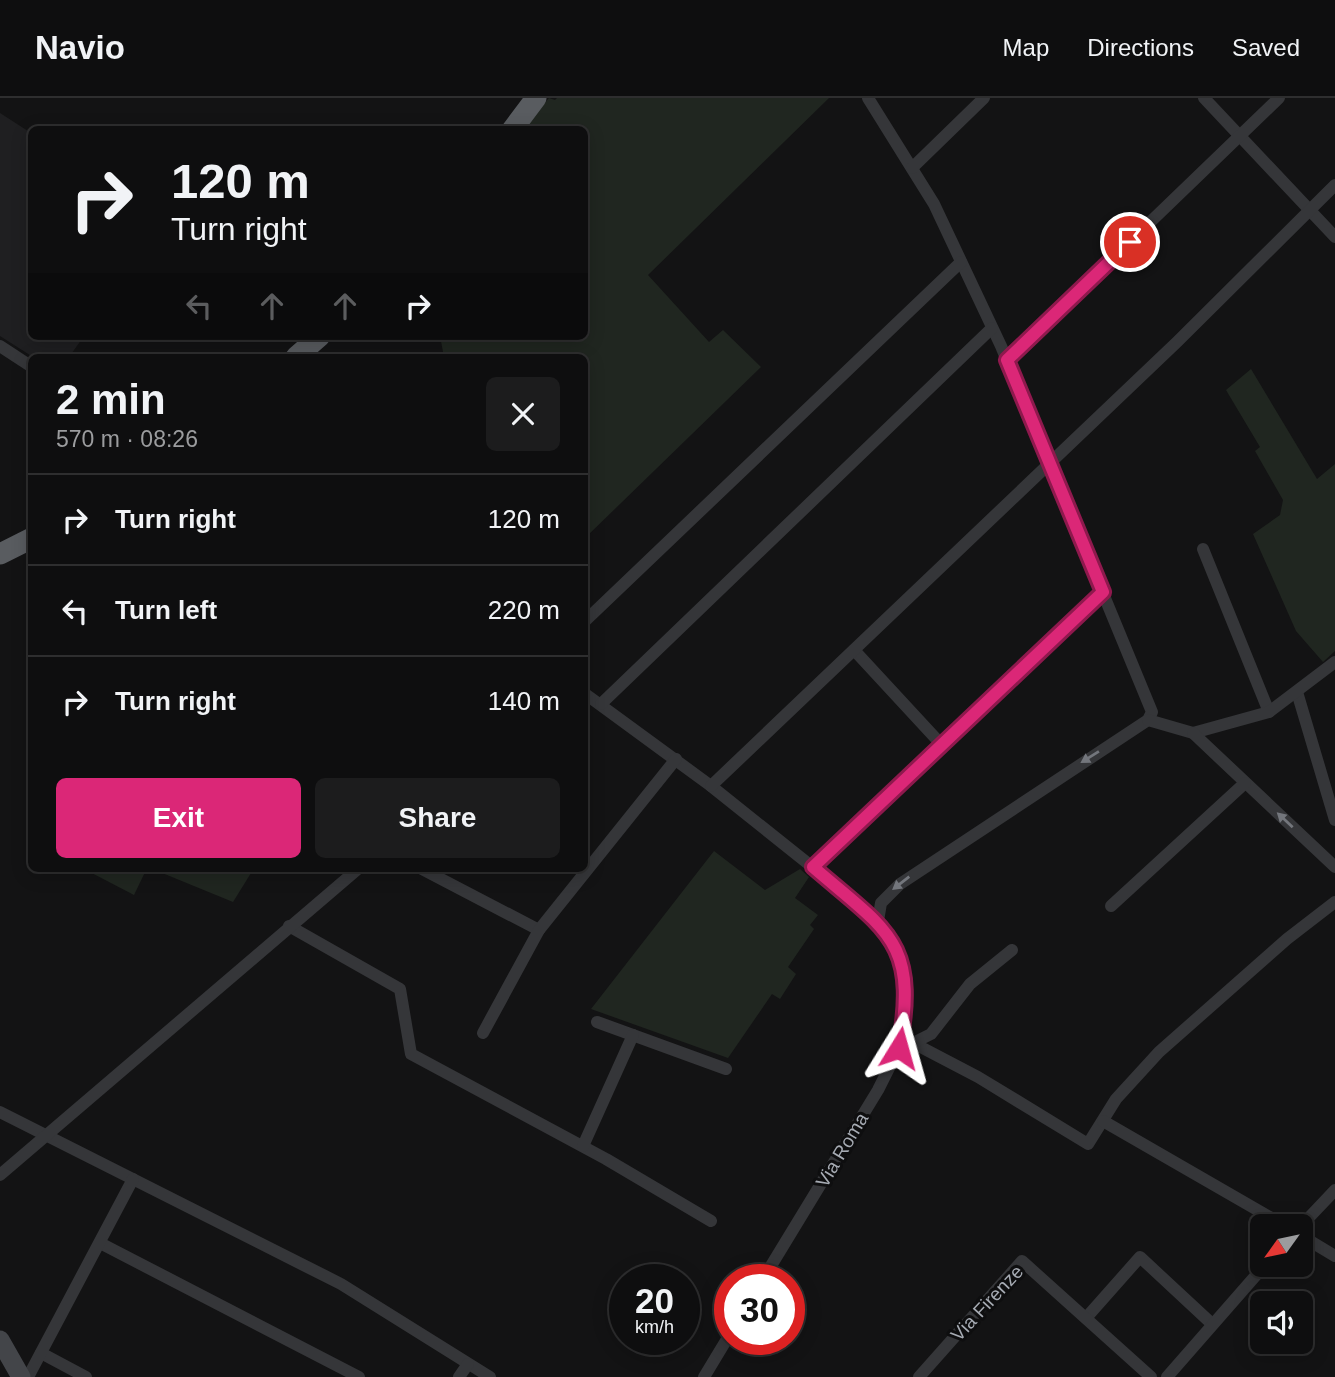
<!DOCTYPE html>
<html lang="en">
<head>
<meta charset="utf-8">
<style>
  body { margin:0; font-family:Helvetica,sans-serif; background:#1c1c1d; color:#f1f3f6; height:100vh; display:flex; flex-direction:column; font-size:26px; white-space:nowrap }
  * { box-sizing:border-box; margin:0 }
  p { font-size:23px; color:#9b9c9e }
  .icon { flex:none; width:38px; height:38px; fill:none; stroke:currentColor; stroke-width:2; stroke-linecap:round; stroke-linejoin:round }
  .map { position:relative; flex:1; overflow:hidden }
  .drawer { position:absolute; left:28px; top:256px; width:560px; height:518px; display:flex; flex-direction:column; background:#0e0e0f; border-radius:10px; box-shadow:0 4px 18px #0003,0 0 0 2px #2e2e2f }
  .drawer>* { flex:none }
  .banner { position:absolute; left:28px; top:28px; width:560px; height:214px; border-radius:10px; box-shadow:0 4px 18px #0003,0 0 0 2px #2e2e2f; background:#0e0e0f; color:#f1f3f6; overflow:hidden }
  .needle { width:46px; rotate:237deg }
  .fabs { position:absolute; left:1250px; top:1116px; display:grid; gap:14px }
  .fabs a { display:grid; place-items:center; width:63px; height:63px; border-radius:10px; background:#0e0e0f; box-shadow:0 4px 18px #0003,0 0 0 2px #2e2e2f; font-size:35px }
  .speed { position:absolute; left:609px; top:1166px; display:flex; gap:14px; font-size:35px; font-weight:700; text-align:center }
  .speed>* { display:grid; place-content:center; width:91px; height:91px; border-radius:50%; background:#0e0e0f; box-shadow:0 4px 18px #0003,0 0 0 2px #2e2e2f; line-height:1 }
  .speed small { font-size:18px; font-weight:400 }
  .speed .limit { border:10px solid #d22; background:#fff; color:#111 }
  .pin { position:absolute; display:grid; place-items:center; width:60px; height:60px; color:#fff; margin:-30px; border:4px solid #fff; border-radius:50%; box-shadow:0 2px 7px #0007 }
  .me { position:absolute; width:77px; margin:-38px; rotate:8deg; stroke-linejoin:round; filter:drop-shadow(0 0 5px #0008) }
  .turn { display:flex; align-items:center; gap:24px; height:147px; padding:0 28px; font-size:32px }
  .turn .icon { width:91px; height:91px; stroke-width:2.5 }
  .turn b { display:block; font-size:49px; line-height:60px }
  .lanes { display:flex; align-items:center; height:66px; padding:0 28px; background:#0003; justify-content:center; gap:35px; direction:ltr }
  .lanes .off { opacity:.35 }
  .round { display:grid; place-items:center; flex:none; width:74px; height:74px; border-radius:10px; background:#1c1c1d }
  .head { display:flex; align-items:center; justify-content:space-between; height:119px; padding:0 28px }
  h1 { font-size:42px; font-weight:800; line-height:52px }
  .cta { display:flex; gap:14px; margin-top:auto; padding:14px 28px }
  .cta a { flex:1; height:80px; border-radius:10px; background:#db2777; color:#fff; font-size:28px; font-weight:800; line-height:80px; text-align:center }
  .cta a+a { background:#1c1c1d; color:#f1f3f6 }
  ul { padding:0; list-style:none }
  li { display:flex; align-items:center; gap:21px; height:91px; padding:0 28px; border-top:2px solid #2e2e2f }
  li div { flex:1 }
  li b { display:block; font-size:26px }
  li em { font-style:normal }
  header { display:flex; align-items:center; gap:42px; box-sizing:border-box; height:98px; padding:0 35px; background:#0e0e0f; border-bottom:2px solid #2e2e2f }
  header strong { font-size:33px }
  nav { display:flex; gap:38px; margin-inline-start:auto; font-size:24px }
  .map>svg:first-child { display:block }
  .built { fill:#1f1f21 }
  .green { fill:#202620 }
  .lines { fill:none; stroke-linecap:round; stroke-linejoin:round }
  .minor { stroke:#353639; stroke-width:12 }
  .secondary { stroke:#434549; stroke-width:19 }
  .trunk { stroke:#595c60; stroke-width:21 }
  .oneway { fill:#73767c }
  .route-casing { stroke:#8e194d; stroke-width:18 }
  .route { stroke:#db2777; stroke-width:12 }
  .labels { text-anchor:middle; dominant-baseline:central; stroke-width:6; stroke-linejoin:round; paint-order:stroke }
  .street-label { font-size:19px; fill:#a6abb3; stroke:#0e0e0f }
</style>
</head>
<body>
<header>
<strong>Navio</strong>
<nav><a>Map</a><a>Directions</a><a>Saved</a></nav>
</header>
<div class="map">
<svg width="1335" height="1279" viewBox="0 0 1335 1279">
  <rect width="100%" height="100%" fill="#131314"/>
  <path class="built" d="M 0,15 L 31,35 L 32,238 L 84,238 L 69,259 L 33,259 L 0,238 Z"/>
  <g class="green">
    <path d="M 549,0 L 555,2 L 557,0 L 829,0 L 648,177 L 709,244 L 723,232 L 761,269 L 585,440 L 584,259 L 444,259 L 440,238 L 584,238 L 584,32 L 523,31 Z"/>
    <path d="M 1251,271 L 1317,381 L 1335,366 L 1335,553 L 1323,564 L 1296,533 L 1253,436 L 1280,417 L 1283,402 L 1255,353 L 1260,349 L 1226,292 Z"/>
    <path d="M 714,753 L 765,792 L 800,771 L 809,779 L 795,800 L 818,817 L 810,827 L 814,831 L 788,869 L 796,876 L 780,901 L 772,896 L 728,960 L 591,911 Z"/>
    <path d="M 87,770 L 147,770 L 134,797 L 86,772 Z"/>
    <path d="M 150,770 L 248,770 L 251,775 L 233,804 Z"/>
  </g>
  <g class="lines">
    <g class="minor">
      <path d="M 868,0 L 934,106 L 1001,248 L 1152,614 L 1148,622 L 900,786 L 881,805 L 878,823"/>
      <path d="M 1204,0 L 1335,139"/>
      <path d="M 912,70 L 984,0"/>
      <path d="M 0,248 L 32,269"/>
      <path d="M 1007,262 L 1279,0"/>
      <path d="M 1203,451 L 1269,614"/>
      <path d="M 584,524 L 961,164"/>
      <path d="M 854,552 L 940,645"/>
      <path d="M 1297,594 L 1335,722"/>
      <path d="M 584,595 L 711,688 L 870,815 L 898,853 L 905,874 L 904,916 L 899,950 L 878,992 L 763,1181"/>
      <path d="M 601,606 L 992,230"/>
      <path d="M 1148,622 L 1193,635 L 1269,614 L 1335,564"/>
      <path d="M 1193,635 L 1335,769"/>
      <path d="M 711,688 L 1177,244 L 1335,87"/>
      <path d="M 813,769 L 1103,493"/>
      <path d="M 420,770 L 539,832"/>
      <path d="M 1111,808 L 1245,685"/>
      <path d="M 289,828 L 400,891 L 411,956 L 606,1061 L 711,1123"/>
      <path d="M 597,924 L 726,971"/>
      <path d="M 483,935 L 539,832 L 676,661"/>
      <path d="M 913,945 L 978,979 L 1088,1046 L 1116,1001 L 1159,954 L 1287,841 L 1335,804"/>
      <path d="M 913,945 L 931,936 L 970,886 L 1012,852"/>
      <path d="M 0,1014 L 341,1186 L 490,1279"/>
      <path d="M 1103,1023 L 1287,1129"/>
      <path d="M 583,1048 L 633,937"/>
      <path d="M 0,1077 L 359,770"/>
      <path d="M 1300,1129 L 1335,1092"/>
      <path d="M 1300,1137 L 1335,1158"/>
      <path d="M 100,1145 L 359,1279"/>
      <path d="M 1086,1220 L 1140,1159 L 1211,1225"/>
      <path d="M 41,1255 L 86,1279"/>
      <path d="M 28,1279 L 133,1081"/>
      <path d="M 459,1279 L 468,1266"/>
      <path d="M 704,1279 L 730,1236"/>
      <path d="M 919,1279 L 1022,1163 L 1151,1279"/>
      <path d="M 1167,1279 L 1265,1167"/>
    </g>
    <path class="secondary" d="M 0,1242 L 21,1279"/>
    <g class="trunk">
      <path d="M 512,32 L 536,0"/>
      <path d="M 296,259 L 320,238"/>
      <path d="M 0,456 L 32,440"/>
    </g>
  </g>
  <defs><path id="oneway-solid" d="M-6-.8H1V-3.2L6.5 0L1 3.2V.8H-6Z" transform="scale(1.75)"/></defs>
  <g class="oneway">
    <use href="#oneway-solid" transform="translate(1090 659) rotate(148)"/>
    <use href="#oneway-solid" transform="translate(1285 722) rotate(-137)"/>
    <use href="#oneway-solid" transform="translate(901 785) rotate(142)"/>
  </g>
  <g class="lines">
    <g class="route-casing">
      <path id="route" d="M 899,950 C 919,843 887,833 813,769 L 1103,494 L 1007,262 L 1130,144"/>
    </g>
    <use href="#route" class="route"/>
  </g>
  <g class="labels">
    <g class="street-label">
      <text transform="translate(842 1052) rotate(-59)">Via Roma</text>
      <text transform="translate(987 1205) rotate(-47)">Via Firenze</text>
    </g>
  </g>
</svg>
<div class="fabs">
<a><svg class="needle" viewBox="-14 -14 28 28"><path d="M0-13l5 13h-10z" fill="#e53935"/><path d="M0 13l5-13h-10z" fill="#9b9c9e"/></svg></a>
<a><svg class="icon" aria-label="sound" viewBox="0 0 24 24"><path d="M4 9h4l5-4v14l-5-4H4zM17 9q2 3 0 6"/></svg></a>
</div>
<div class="speed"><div>20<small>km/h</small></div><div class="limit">30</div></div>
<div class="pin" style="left:1130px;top:144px;background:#d93025"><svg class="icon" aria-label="arrive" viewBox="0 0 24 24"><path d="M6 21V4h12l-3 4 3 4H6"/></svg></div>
<svg class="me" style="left:899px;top:950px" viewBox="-20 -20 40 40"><path d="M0-17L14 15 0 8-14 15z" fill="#db2777" stroke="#fff" stroke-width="4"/></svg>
<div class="banner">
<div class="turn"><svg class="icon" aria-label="right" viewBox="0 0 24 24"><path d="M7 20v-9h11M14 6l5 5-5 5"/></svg><div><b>120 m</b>Turn right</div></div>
<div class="lanes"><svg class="icon off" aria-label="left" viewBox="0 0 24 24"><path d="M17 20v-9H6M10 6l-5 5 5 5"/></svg><svg class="icon off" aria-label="ahead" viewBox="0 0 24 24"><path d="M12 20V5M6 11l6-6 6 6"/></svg><svg class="icon off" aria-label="ahead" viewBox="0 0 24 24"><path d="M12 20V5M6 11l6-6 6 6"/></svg><svg class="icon" aria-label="right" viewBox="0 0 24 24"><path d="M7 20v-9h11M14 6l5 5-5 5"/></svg></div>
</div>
<section class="drawer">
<div class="head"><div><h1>2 min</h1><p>570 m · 08:26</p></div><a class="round"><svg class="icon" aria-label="close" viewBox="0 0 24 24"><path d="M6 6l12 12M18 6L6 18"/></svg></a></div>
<ul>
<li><svg class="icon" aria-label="right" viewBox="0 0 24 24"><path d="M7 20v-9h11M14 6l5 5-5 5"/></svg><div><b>Turn right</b></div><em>120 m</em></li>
<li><svg class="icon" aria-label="left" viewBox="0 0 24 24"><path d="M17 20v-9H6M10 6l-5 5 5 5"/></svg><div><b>Turn left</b></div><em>220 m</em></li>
<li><svg class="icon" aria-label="right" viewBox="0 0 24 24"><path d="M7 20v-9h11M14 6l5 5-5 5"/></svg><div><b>Turn right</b></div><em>140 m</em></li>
</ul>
<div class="cta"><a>Exit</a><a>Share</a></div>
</section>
</div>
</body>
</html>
